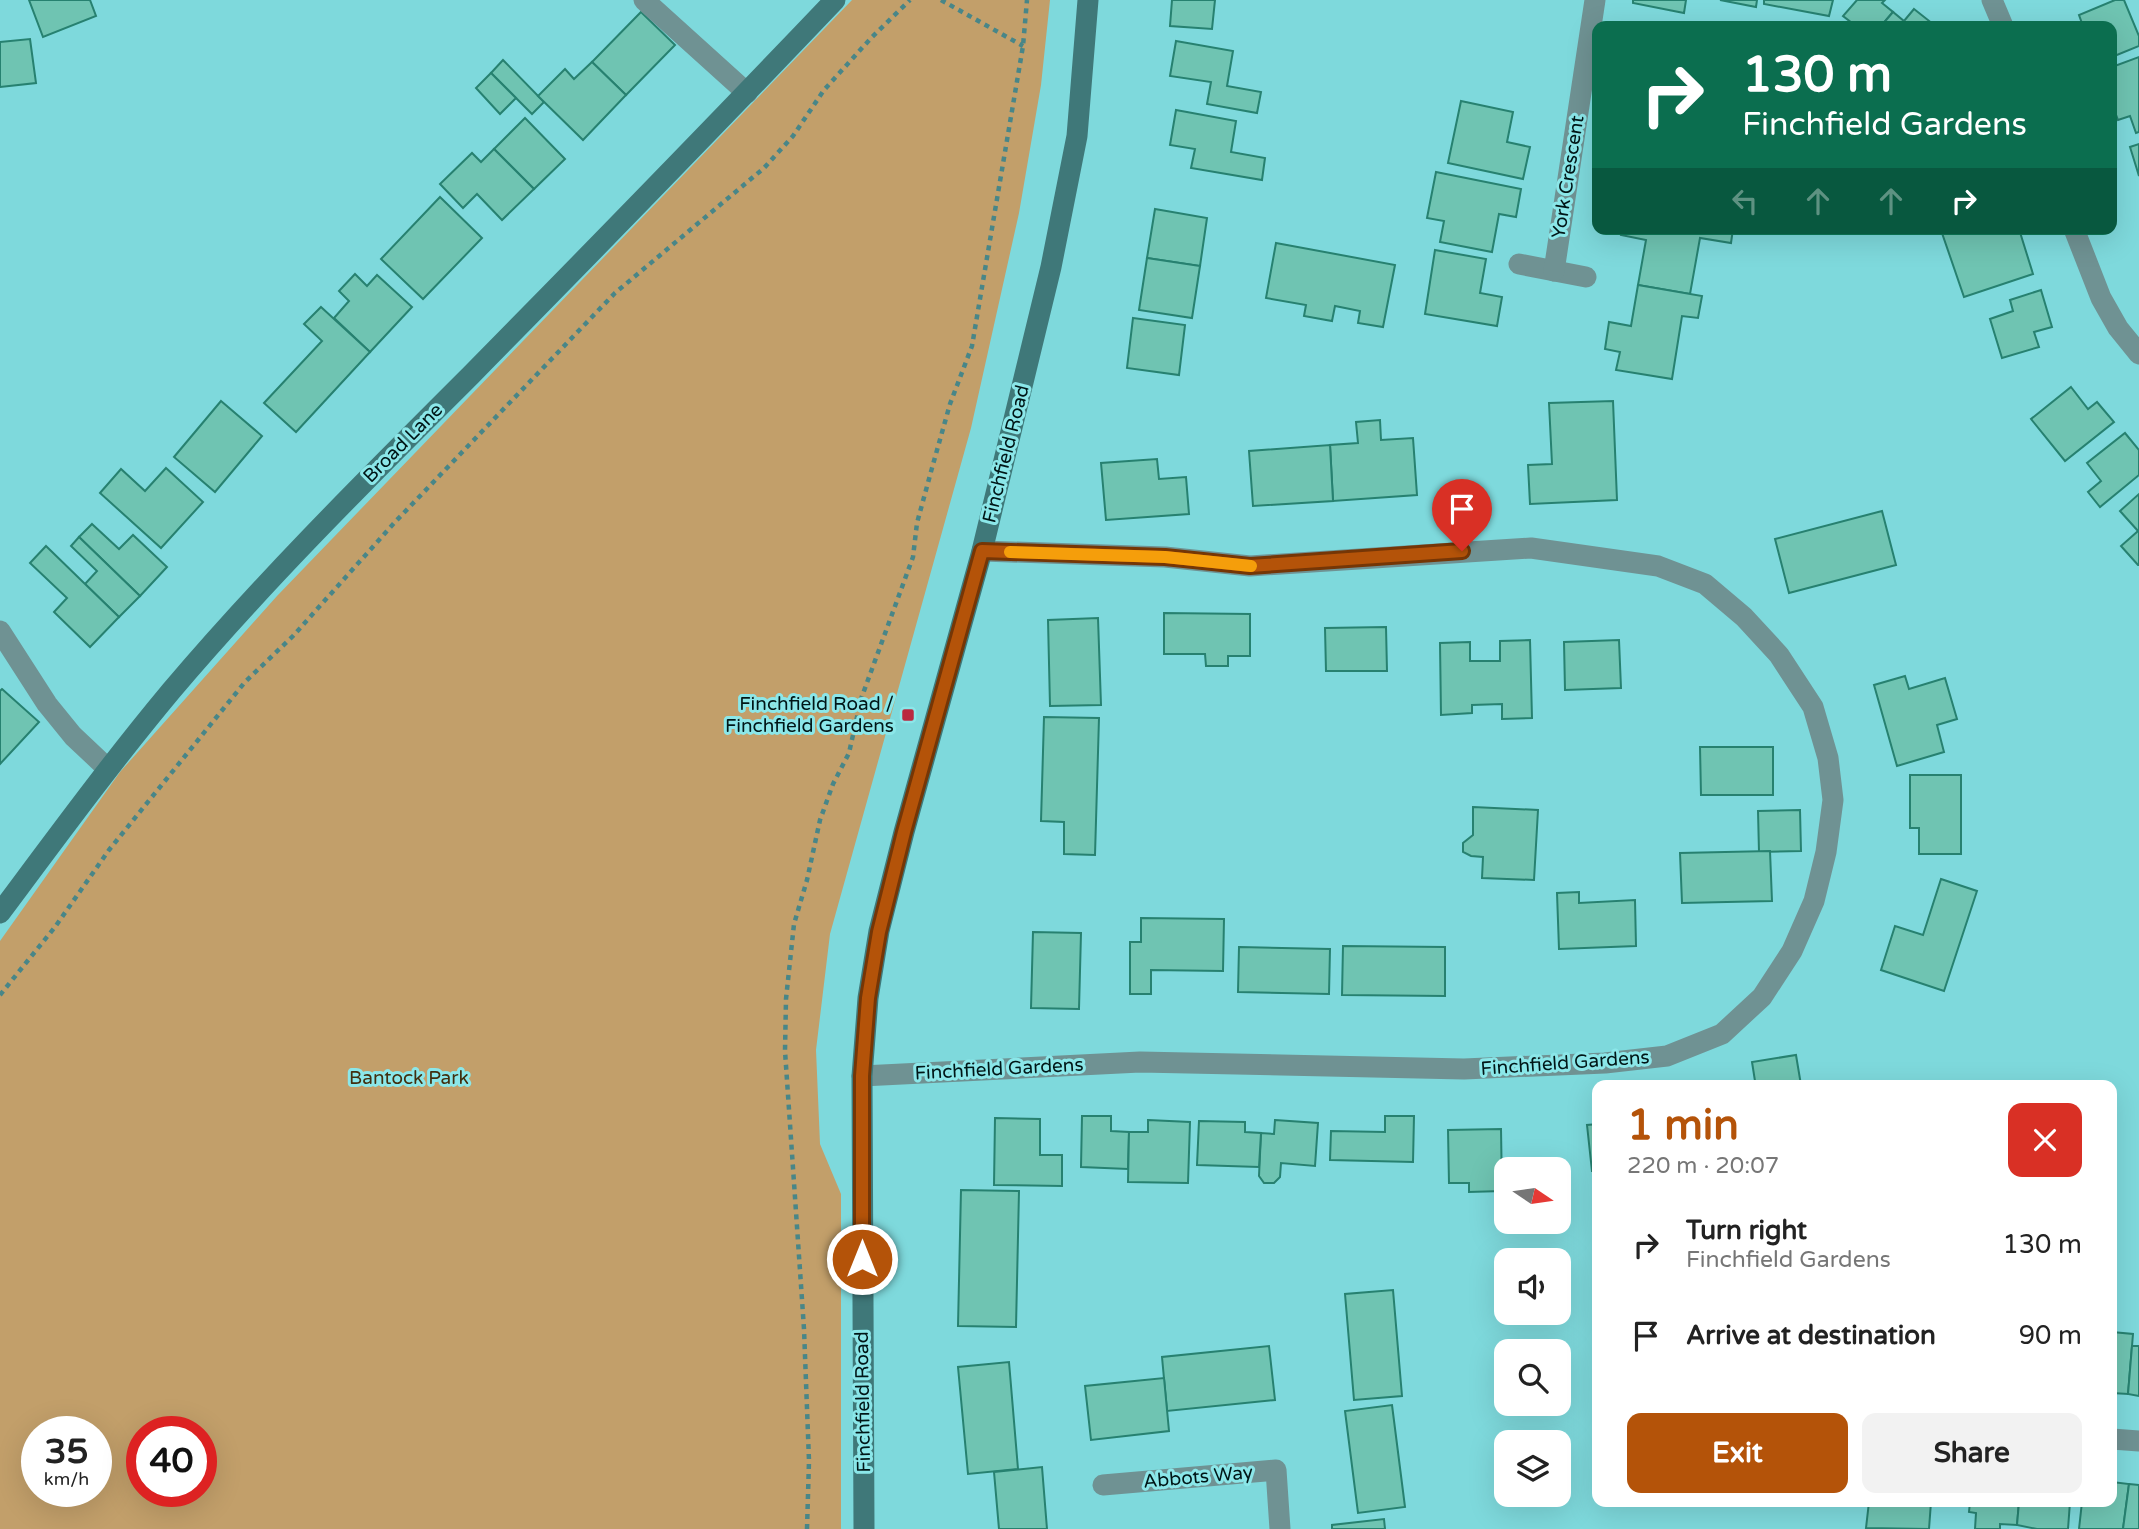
<!DOCTYPE html>
<html lang="en">
<head>
<meta charset="utf-8">
<style>
  body { margin:0; font-family:"Varela Round",sans-serif; background:#f2f2f2; color:#222; height:100vh; display:flex; flex-direction:column; font-size:26px; white-space:nowrap }
  * { box-sizing:border-box; margin:0 }
  p { font-size:23px; color:#767676 }
  .icon { flex:none; width:38px; height:38px; fill:none; stroke:currentColor; stroke-width:2; stroke-linecap:round; stroke-linejoin:round }
  .map { position:relative; flex:1; overflow:hidden }
  .sheet { position:absolute; left:1592px; top:1080px; width:525px; height:427px; display:flex; flex-direction:column; background:#fff; border-radius:14px; box-shadow:0 7px 28px #0002 }
  .sheet>* { flex:none }
  .banner { position:absolute; left:1592px; top:21px; width:525px; height:214px; border-radius:14px; box-shadow:0 7px 28px #0002; background:#0b6e4f; color:#fff; overflow:hidden }
  .needle { width:46px; rotate:103deg }
  .tools { position:absolute; left:1494px; top:1157px; display:grid; gap:14px }
  .tools a { display:grid; place-items:center; width:77px; height:77px; border-radius:14px; background:#fff; box-shadow:0 7px 28px #0002; font-size:35px }
  .speed { position:absolute; left:21px; top:1416px; display:flex; gap:14px; font-size:35px; font-weight:700; text-align:center }
  .speed>* { display:grid; place-content:center; width:91px; height:91px; border-radius:50%; background:#fff; box-shadow:0 7px 28px #0002; line-height:1 }
  .speed small { font-size:18px; font-weight:400 }
  .speed .limit { border:10px solid #d22; background:#fff; color:#111 }
  .pin { position:absolute; display:grid; place-items:center; width:60px; height:60px; color:#fff; margin:-72px -30px; border-radius:50% 50% 50% 0; rotate:-45deg; box-shadow:0 0 7px #0007 }
  .pin .icon { rotate:45deg }
  .me { position:absolute; width:77px; margin:-38px; rotate:0deg; stroke-linejoin:round; filter:drop-shadow(0 0 5px #0008) }
  .turn { display:flex; align-items:center; gap:24px; height:147px; padding:0 35px; font-size:32px }
  .turn .icon { width:91px; height:91px; stroke-width:2.5 }
  .turn b { display:block; font-size:49px; line-height:60px }
  .lanes { display:flex; align-items:center; height:66px; padding:0 35px; background:#0003; justify-content:center; gap:35px; direction:ltr }
  .lanes .off { opacity:.35 }
  .round { display:grid; place-items:center; flex:none; width:74px; height:74px; border-radius:14px; background:#f2f2f2 }
  .overview { display:flex; align-items:center; justify-content:space-between; height:119px; padding:0 35px }
  h1 { font-size:42px; font-weight:700; line-height:52px; color:#b45309 }
  .action { display:flex; gap:14px; margin-top:auto; padding:14px 35px }
  .action a { flex:1; height:80px; border-radius:14px; background:#b45309; color:#fff; font-size:28px; font-weight:700; line-height:80px; text-align:center }
  .action a+a { background:#f2f2f2; color:#222 }
  ul { padding:0; list-style:none }
  li { display:flex; align-items:center; gap:21px; height:91px; padding:0 35px }
  li div { flex:1 }
  li b { display:block; font-size:26px }
  li em { font-style:normal }
  .map>svg:first-child { display:block }
  .green { fill:#c29f6a; fill-rule:evenodd }
  .building { fill:#6fc4b2; stroke:#278170; stroke-width:2 }
  .lines { fill:none; stroke-linecap:round; stroke-linejoin:round }
  .path { stroke:#488688; stroke-width:4.5; stroke-dasharray:5 5; stroke-linecap:butt }
  .street { stroke:#6f9293; stroke-width:21 }
  .secondary { stroke:#3f7879; stroke-width:21 }
  .route-casing { stroke:#753606; stroke-width:18 }
  .route { stroke:#b45309; stroke-width:12 }
  .slow { stroke:#f59e0b; stroke-width:12 }
  .poi-dot { fill:#ba2940; stroke:#8be7e9; stroke-width:2.5 }
  .labels { text-anchor:middle; dominant-baseline:central; stroke-width:6; stroke-linejoin:round; paint-order:stroke }
  .street-label { font-size:19px; fill:#001617; stroke:#8be7e9 }
  .poi-label { font-size:19px; fill:#001617; stroke:#8be7e9; text-anchor:end }
  .park-label { font-size:19px; fill:#412e0e; stroke:#8be7e9 }
</style>
</head>
<body>
<div class="map">
<svg width="2139" height="1529" viewBox="0 0 2139 1529">
  <rect width="100%" height="100%" fill="#7ed9dc"/>
  <path class="green" d="M 852,0 L 1050,0 L 1041,85 L 1019,213 L 971,428 L 830,934 L 816,1050 L 820,1144 L 841,1194 L 841,1529 L 0,1529 L 0,941 L 120,772 L 277,596 ZM 37,1432 L 96,1432 L 96,1491 L 37,1491 ZM 142,1432 L 201,1432 L 201,1491 L 142,1491 Z"/>
  <g class="building">
    <path d="M 29,0 L 90,0 L 96,16 L 43,37 Z"/>
    <path d="M 1172,0 L 1215,0 L 1212,29 L 1170,26 Z"/>
    <path d="M 1633,0 L 1686,0 L 1684,13 L 1633,3 Z"/>
    <path d="M 1720,0 L 1757,0 L 1756,7 Z"/>
    <path d="M 1764,0 L 1833,0 L 1829,16 L 1764,4 Z"/>
    <path d="M 1857,0 L 1885,0 L 1882,3 L 1893,12 L 1881,26 L 1856,26 L 1843,16 Z"/>
    <path d="M 2115,0 L 2124,0 L 2139,36 L 2139,46 L 2112,57 L 2112,26 L 2083,26 L 2079,15 Z"/>
    <path d="M 1914,9 L 1933,24 L 1931,26 L 1881,26 L 1893,12 L 1904,21 Z"/>
    <path d="M 641,12 L 675,45 L 626,95 L 592,62 Z"/>
    <path d="M 30,39 L 36,83 L 0,87 L 0,42 Z"/>
    <path d="M 1176,41 L 1233,51 L 1227,86 L 1261,92 L 1257,113 L 1207,104 L 1211,82 L 1170,76 Z"/>
    <path d="M 2139,57 L 2139,132 L 2136,133 L 2130,116 L 2118,120 L 2112,104 L 2112,67 Z"/>
    <path d="M 503,60 L 544,102 L 532,114 L 491,73 Z"/>
    <path d="M 592,62 L 626,95 L 583,140 L 538,96 L 565,69 L 574,79 Z"/>
    <path d="M 491,73 L 516,98 L 500,114 L 476,88 Z"/>
    <path d="M 1461,101 L 1513,112 L 1507,142 L 1530,147 L 1523,179 L 1448,163 Z"/>
    <path d="M 1176,110 L 1236,121 L 1231,152 L 1265,158 L 1262,180 L 1191,168 L 1195,149 L 1170,145 Z"/>
    <path d="M 525,118 L 565,159 L 534,189 L 494,149 Z"/>
    <path d="M 2139,144 L 2139,176 L 2130,147 Z"/>
    <path d="M 494,149 L 534,189 L 502,220 L 477,194 L 463,208 L 440,184 L 472,153 L 481,162 Z"/>
    <path d="M 1436,172 L 1521,189 L 1516,217 L 1499,214 L 1492,252 L 1440,242 L 1444,221 L 1427,218 Z"/>
    <path d="M 440,197 L 482,238 L 423,299 L 381,259 Z"/>
    <path d="M 1155,209 L 1207,218 L 1200,266 L 1147,258 Z"/>
    <path d="M 1622,229 L 1733,229 L 1731,243 L 1700,238 L 1690,294 L 1638,285 L 1646,240 L 1621,235 Z"/>
    <path d="M 1952,229 L 2019,229 L 2033,274 L 1964,297 L 1942,233 Z"/>
    <path d="M 1276,243 L 1395,265 L 1383,327 L 1358,323 L 1360,311 L 1335,306 L 1332,321 L 1304,316 L 1306,305 L 1266,298 Z"/>
    <path d="M 1435,250 L 1486,259 L 1480,293 L 1502,297 L 1497,326 L 1425,314 Z"/>
    <path d="M 1147,258 L 1200,266 L 1192,318 L 1139,310 Z"/>
    <path d="M 355,274 L 367,286 L 377,275 L 412,307 L 370,352 L 334,318 L 349,301 L 339,291 Z"/>
    <path d="M 1638,285 L 1702,296 L 1698,318 L 1682,316 L 1672,379 L 1616,370 L 1620,352 L 1605,349 L 1609,322 L 1631,326 Z"/>
    <path d="M 2041,290 L 2052,327 L 2034,332 L 2039,347 L 2002,358 L 1990,319 L 2013,311 L 2010,300 Z"/>
    <path d="M 321,307 L 370,352 L 296,432 L 264,403 L 322,341 L 304,324 Z"/>
    <path d="M 1133,318 L 1185,325 L 1179,375 L 1127,368 Z"/>
    <path d="M 2071,387 L 2088,409 L 2097,402 L 2114,422 L 2065,461 L 2031,419 Z"/>
    <path d="M 221,401 L 262,436 L 215,492 L 174,457 Z"/>
    <path d="M 1613,401 L 1617,500 L 1530,504 L 1528,465 L 1552,464 L 1549,403 Z"/>
    <path d="M 1380,420 L 1381,440 L 1413,438 L 1417,495 L 1333,501 L 1330,445 L 1358,443 L 1356,422 Z"/>
    <path d="M 2125,433 L 2139,450 L 2139,475 L 2100,507 L 2088,492 L 2101,481 L 2087,463 Z"/>
    <path d="M 1330,445 L 1333,501 L 1253,506 L 1249,451 Z"/>
    <path d="M 1157,459 L 1159,479 L 1186,477 L 1189,514 L 1106,520 L 1101,463 Z"/>
    <path d="M 166,468 L 203,502 L 161,548 L 100,493 L 121,469 L 145,491 Z"/>
    <path d="M 2139,494 L 2139,565 L 2138,565 L 2121,546 L 2138,531 L 2120,511 Z"/>
    <path d="M 1882,511 L 1896,565 L 1789,593 L 1775,539 Z"/>
    <path d="M 92,524 L 119,549 L 133,535 L 167,567 L 140,596 L 79,537 Z"/>
    <path d="M 79,537 L 140,596 L 119,617 L 85,584 L 97,571 L 71,546 Z"/>
    <path d="M 46,546 L 119,617 L 90,647 L 54,612 L 67,598 L 30,563 Z"/>
    <path d="M 1164,613 L 1250,614 L 1250,656 L 1228,656 L 1228,666 L 1206,666 L 1205,654 L 1164,654 Z"/>
    <path d="M 1098,618 L 1101,705 L 1050,706 L 1048,620 Z"/>
    <path d="M 1386,627 L 1387,671 L 1326,671 L 1325,628 Z"/>
    <path d="M 1530,640 L 1532,718 L 1502,719 L 1502,704 L 1472,705 L 1472,713 L 1441,715 L 1440,643 L 1470,642 L 1470,661 L 1500,661 L 1500,641 Z"/>
    <path d="M 1619,640 L 1621,688 L 1565,690 L 1564,642 Z"/>
    <path d="M 1905,676 L 1909,689 L 1945,678 L 1957,719 L 1937,725 L 1944,752 L 1897,766 L 1874,685 Z"/>
    <path d="M 2,689 L 39,722 L 0,764 L 0,691 Z"/>
    <path d="M 1044,717 L 1099,718 L 1095,855 L 1064,854 L 1064,822 L 1041,821 Z"/>
    <path d="M 1700,747 L 1773,747 L 1773,795 L 1701,795 Z"/>
    <path d="M 1910,775 L 1961,775 L 1961,854 L 1919,854 L 1919,828 L 1910,828 Z"/>
    <path d="M 1473,807 L 1538,810 L 1534,880 L 1482,878 L 1483,857 L 1471,856 L 1463,852 L 1463,843 L 1473,835 Z"/>
    <path d="M 1800,810 L 1801,851 L 1759,852 L 1758,811 Z"/>
    <path d="M 1770,851 L 1772,901 L 1682,903 L 1680,853 Z"/>
    <path d="M 1941,879 L 1977,891 L 1944,991 L 1881,970 L 1895,926 L 1923,935 Z"/>
    <path d="M 1579,892 L 1579,903 L 1635,900 L 1636,946 L 1559,949 L 1557,893 Z"/>
    <path d="M 1141,918 L 1224,919 L 1223,971 L 1151,970 L 1151,994 L 1130,994 L 1130,942 L 1141,942 Z"/>
    <path d="M 1033,932 L 1081,933 L 1079,1009 L 1031,1008 Z"/>
    <path d="M 1343,946 L 1445,947 L 1445,996 L 1342,995 Z"/>
    <path d="M 1239,947 L 1330,949 L 1329,994 L 1238,992 Z"/>
    <path d="M 1796,1055 L 1801,1085 L 1727,1085 L 1755,1081 L 1752,1062 Z"/>
    <path d="M 1082,1116 L 1111,1116 L 1111,1131 L 1129,1132 L 1128,1169 L 1081,1167 Z"/>
    <path d="M 1385,1116 L 1414,1116 L 1413,1162 L 1330,1160 L 1331,1131 L 1385,1132 Z"/>
    <path d="M 995,1118 L 1040,1119 L 1040,1155 L 1062,1155 L 1062,1186 L 994,1185 Z"/>
    <path d="M 1148,1120 L 1190,1122 L 1188,1183 L 1128,1182 L 1129,1132 L 1148,1132 Z"/>
    <path d="M 1275,1120 L 1318,1123 L 1315,1166 L 1281,1163 L 1280,1177 L 1274,1183 L 1264,1183 L 1259,1176 L 1261,1133 L 1274,1134 Z"/>
    <path d="M 1199,1121 L 1245,1122 L 1245,1132 L 1261,1133 L 1259,1167 L 1197,1165 Z"/>
    <path d="M 1598,1124 L 1598,1171 L 1592,1171 L 1587,1125 Z"/>
    <path d="M 1501,1129 L 1502,1191 L 1469,1192 L 1469,1183 L 1449,1183 L 1448,1130 Z"/>
    <path d="M 961,1190 L 1019,1191 L 1016,1327 L 958,1326 Z"/>
    <path d="M 1393,1290 L 1402,1396 L 1354,1400 L 1345,1294 Z"/>
    <path d="M 2112,1332 L 2133,1334 L 2128,1394 L 2112,1393 Z"/>
    <path d="M 1269,1346 L 1275,1400 L 1167,1411 L 1162,1357 Z"/>
    <path d="M 2132,1346 L 2139,1346 L 2139,1396 L 2128,1394 Z"/>
    <path d="M 1009,1362 L 1018,1469 L 968,1474 L 958,1367 Z"/>
    <path d="M 1164,1378 L 1169,1431 L 1091,1440 L 1085,1386 Z"/>
    <path d="M 1392,1405 L 1405,1507 L 1358,1513 L 1345,1411 Z"/>
    <path d="M 1042,1467 L 1047,1529 L 999,1529 L 994,1472 Z"/>
    <path d="M 2112,1482 L 2129,1484 L 2123,1529 L 2079,1529 L 2082,1502 L 2112,1502 Z"/>
    <path d="M 2129,1484 L 2139,1485 L 2139,1529 L 2123,1529 Z"/>
    <path d="M 1869,1502 L 1931,1502 L 1929,1529 L 1866,1528 Z"/>
    <path d="M 1970,1502 L 2019,1502 L 2017,1525 L 2000,1524 L 2000,1529 L 1975,1529 L 1976,1513 L 1969,1512 Z"/>
    <path d="M 2019,1502 L 2070,1502 L 2068,1529 L 2037,1529 L 2017,1525 Z"/>
    <path d="M 1384,1519 L 1385,1529 L 1332,1529 L 1332,1525 Z"/>
  </g>
  <g class="lines">
    <g class="path">
      <path d="M 941,0 L 1023,46"/>
      <path d="M 0,995 L 55,927 L 109,850 L 245,682 L 293,636 L 396,521 L 615,293 L 764,168 L 793,136 L 824,90 L 872,37 L 910,0"/>
      <path d="M 807,1529 L 809,1461 L 804,1329 L 785,1051 L 786,999 L 794,924 L 807,880 L 820,820 L 833,784 L 849,753 L 861,699 L 913,557 L 917,523 L 932,468 L 950,404 L 972,346 L 1023,46 L 1027,0"/>
    </g>
    <g class="street">
      <path d="M 644,0 L 747,93"/>
      <path d="M 1992,0 L 2003,26"/>
      <path d="M 2074,229 L 2101,298 L 2118,328 L 2139,354"/>
      <path d="M 1519,264 L 1586,277"/>
      <path d="M 1554,271 L 1595,0"/>
      <path d="M 0,631 L 47,704 L 73,736 L 108,769"/>
      <path d="M 862,1076 L 1140,1062 L 1464,1069 L 1605,1063 L 1667,1056 L 1722,1034 L 1762,997 L 1792,951 L 1814,901 L 1826,852 L 1833,800 L 1828,758 L 1813,707 L 1779,655 L 1744,617 L 1705,584 L 1658,566 L 1531,548 L 1250,566 L 1165,557 L 982,551"/>
      <path d="M 2112,1439 L 2139,1441"/>
      <path d="M 1103,1485 L 1276,1470 L 1280,1529"/>
    </g>
    <g class="secondary">
      <path d="M 0,913 C 56,838 111,763 171,691 C 265,580 368,478 471,375 C 593,251 715,126 835,0"/>
      <path d="M 864,1529 L 862,1076 L 868,998 L 879,931 L 904,832 L 982,551 L 1051,267 L 1077,136 L 1088,0"/>
    </g>
  </g>
  <g class="lines">
    <g class="route-casing">
      <path id="route" d="M 862,1259 L 862,1076 L 868,998 L 879,932 L 904,832 L 982,551 L 1165,557 L 1250,566 L 1462,551"/>
    </g>
    <use href="#route" class="route"/>
    <path class="slow" d="M 1010,552 L 1165,557 L 1251,566"/>
  </g>
  <rect class="poi-dot" x="901" y="708" width="14" height="14" rx="3.5"/>
  <g class="labels">
    <g class="street-label">
      <text transform="translate(1568 177) rotate(-81)">York Crescent</text>
      <text transform="translate(403 443) rotate(-45)">Broad Lane</text>
      <text transform="translate(1006 454) rotate(-76)">Finchfield Road</text>
      <text transform="translate(1565 1063) rotate(-4)">Finchfield Gardens</text>
      <text transform="translate(999 1069) rotate(-3)">Finchfield Gardens</text>
      <text transform="translate(863 1402) rotate(-91)">Finchfield Road</text>
      <text transform="translate(1198 1477) rotate(-5)">Abbots Way</text>
    </g>
    <g class="poi-label">
      <text x="894" y="704">Finchfield Road /<tspan x="894" dy="22">Finchfield Gardens</tspan></text>
    </g>
    <g class="park-label">
      <text x="409" y="1078">Bantock Park</text>
    </g>
  </g>
</svg>
<div class="tools">
<a><svg class="needle" viewBox="-14 -14 28 28"><path d="M0-13l5 13h-10z" fill="#e53935"/><path d="M0 13l5-13h-10z" fill="#767676"/></svg></a>
<a><svg class="icon" aria-label="sound" viewBox="0 0 24 24"><path d="M4 9h4l5-4v14l-5-4H4zM17 9q2 3 0 6"/></svg></a>
<a><svg class="icon" aria-label="search" viewBox="0 0 24 24"><circle cx="10" cy="10" r="6"/><path d="M15 15l6 6"/></svg></a>
<a><svg class="icon" aria-label="layers" viewBox="0 0 24 24"><path d="M12 4l9 5-9 5-9-5zM3 14l9 5 9-5"/></svg></a>
</div>
<div class="speed"><div>35<small>km/h</small></div><div class="limit">40</div></div>
<div class="pin" style="left:1462px;top:551px;background:#d93025"><svg class="icon" aria-label="arrive" viewBox="0 0 24 24"><path d="M6 21V4h12l-3 4 3 4H6"/></svg></div>
<svg class="me" style="left:862px;top:1259px" viewBox="-20 -20 40 40"><circle r="17" fill="#b45309" stroke="#fff" stroke-width="3"/><path d="M0-11L8 9 0 5-8 9z" fill="#fff"/></svg>
<div class="banner">
<div class="turn"><svg class="icon" aria-label="right" viewBox="0 0 24 24"><path d="M7 20v-9h11M14 6l5 5-5 5"/></svg><div><b>130 m</b>Finchfield Gardens</div></div>
<div class="lanes"><svg class="icon off" aria-label="left" viewBox="0 0 24 24"><path d="M17 20v-9H6M10 6l-5 5 5 5"/></svg><svg class="icon off" aria-label="ahead" viewBox="0 0 24 24"><path d="M12 20V5M6 11l6-6 6 6"/></svg><svg class="icon off" aria-label="ahead" viewBox="0 0 24 24"><path d="M12 20V5M6 11l6-6 6 6"/></svg><svg class="icon" aria-label="right" viewBox="0 0 24 24"><path d="M7 20v-9h11M14 6l5 5-5 5"/></svg></div>
</div>
<section class="sheet">
<div class="overview"><div><h1>1 min</h1><p>220 m · 20:07</p></div><a class="round" style="background:#d93025;color:#fff"><svg class="icon" aria-label="close" viewBox="0 0 24 24"><path d="M6 6l12 12M18 6L6 18"/></svg></a></div>
<ul>
<li><svg class="icon" aria-label="right" viewBox="0 0 24 24"><path d="M7 20v-9h11M14 6l5 5-5 5"/></svg><div><b>Turn right</b><p>Finchfield Gardens</p></div><em>130 m</em></li>
<li><svg class="icon" aria-label="arrive" viewBox="0 0 24 24"><path d="M6 21V4h12l-3 4 3 4H6"/></svg><div><b>Arrive at destination</b></div><em>90 m</em></li>
</ul>
<div class="action"><a>Exit</a><a>Share</a></div>
</section>
</div>
</body>
</html>
